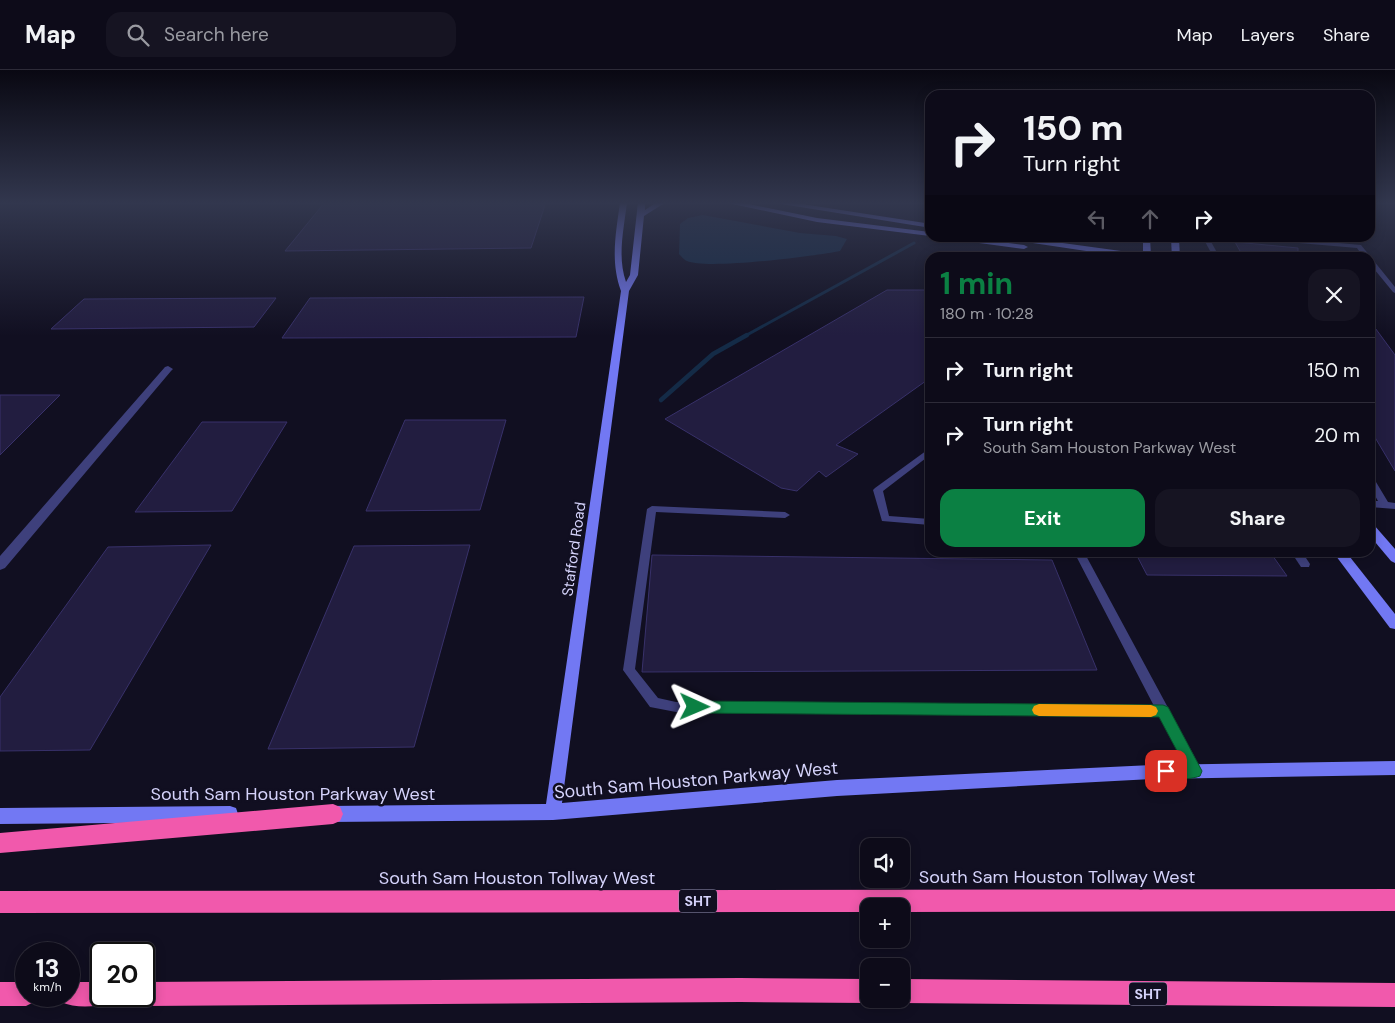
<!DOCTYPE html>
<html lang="en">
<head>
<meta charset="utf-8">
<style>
  body { margin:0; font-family:"DM Sans",sans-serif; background:#161422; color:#f1f3f6; height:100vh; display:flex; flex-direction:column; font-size:19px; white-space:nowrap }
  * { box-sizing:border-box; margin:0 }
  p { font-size:16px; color:#9a9ba2 }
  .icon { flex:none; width:28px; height:28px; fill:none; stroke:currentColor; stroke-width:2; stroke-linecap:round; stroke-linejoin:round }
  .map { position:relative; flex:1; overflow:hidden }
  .details { position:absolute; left:925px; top:182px; width:450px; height:305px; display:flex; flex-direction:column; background:#0d0b19; border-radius:15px; box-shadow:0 2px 12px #0003,0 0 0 1px #2d2b38 }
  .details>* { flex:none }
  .guide { position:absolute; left:925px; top:20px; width:450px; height:152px; border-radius:15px; box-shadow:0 2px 12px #0003,0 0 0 1px #2d2b38; background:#0d0b19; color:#f1f3f6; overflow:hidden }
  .fabs { position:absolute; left:860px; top:768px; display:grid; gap:10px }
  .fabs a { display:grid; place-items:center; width:50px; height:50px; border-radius:10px; background:#0d0b19; box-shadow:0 2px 12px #0003,0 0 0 1px #2d2b38; font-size:25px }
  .speed { position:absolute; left:15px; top:872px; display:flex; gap:10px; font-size:25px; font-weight:700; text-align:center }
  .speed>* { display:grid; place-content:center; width:65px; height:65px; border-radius:50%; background:#0d0b19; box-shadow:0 2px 12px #0003,0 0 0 1px #2d2b38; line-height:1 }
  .speed small { font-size:12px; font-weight:400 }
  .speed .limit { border:2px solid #111; border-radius:8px; background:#fff; color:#111 }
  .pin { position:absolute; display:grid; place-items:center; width:42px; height:42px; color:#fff; margin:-21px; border-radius:10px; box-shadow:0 2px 8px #0006 }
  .me { position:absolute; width:55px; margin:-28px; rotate:91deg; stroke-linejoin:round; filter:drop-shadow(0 0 4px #0008) }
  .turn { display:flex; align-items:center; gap:18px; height:105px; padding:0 15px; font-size:22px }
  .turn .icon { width:65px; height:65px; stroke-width:2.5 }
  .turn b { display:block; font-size:35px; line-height:42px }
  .lanes { display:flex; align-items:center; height:48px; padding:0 15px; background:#0003; justify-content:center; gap:25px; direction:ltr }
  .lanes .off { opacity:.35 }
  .round { display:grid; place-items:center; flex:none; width:52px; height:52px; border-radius:15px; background:#161422 }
  .summary { display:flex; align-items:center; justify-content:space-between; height:85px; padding:0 15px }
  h1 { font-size:30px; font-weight:700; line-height:38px; color:#0b8043 }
  .button { display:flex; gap:10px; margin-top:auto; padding:10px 15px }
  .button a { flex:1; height:58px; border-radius:15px; background:#0b8043; color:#fff; font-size:20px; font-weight:700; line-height:58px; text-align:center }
  .button a+a { background:#161422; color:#f1f3f6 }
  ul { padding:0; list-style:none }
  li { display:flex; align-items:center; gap:15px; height:65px; padding:0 15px; border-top:1px solid #2d2b38 }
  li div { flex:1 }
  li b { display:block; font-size:19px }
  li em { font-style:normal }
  header { display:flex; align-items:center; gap:30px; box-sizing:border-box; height:70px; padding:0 25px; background:#0d0b19; border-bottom:1px solid #2d2b38 }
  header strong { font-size:24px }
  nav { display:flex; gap:28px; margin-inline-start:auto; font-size:18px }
  .search { width:350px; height:45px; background:#161422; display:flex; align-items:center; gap:12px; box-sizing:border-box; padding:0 18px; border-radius:15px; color:#9a9ba2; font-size:19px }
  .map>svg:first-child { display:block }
  .water { fill:#142b47 }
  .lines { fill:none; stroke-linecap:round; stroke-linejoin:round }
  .stream-far1 { stroke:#142b47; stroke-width:3 }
  .stream { stroke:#142b47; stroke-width:4.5 }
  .building { fill:#221d40; stroke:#38316a }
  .lane { fill:#3e407c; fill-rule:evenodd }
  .street { fill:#3e407c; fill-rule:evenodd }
  .secondary { fill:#7278f3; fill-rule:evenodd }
  .highway { fill:#f159ac; fill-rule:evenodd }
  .route { fill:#0b8043; stroke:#07532c }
  .slow { fill:#f59e0b }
  .labels { text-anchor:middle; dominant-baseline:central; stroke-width:5; stroke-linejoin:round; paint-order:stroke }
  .shield { fill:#110f21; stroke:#9a98ba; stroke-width:1 }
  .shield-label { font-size:14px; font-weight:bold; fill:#d5d3fb }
  .street-label { font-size:15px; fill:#d5d3fb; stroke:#110f21 }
  .near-street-label { font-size:18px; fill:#d5d3fb; stroke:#110f21 }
</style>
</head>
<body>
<header>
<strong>Map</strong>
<div class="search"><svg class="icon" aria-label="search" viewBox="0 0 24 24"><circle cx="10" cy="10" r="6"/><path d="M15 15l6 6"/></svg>Search here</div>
<nav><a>Map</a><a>Layers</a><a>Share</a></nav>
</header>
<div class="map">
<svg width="1395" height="953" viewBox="0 0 1395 953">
  <rect width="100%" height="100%" fill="#110f21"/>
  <path class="water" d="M 703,145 L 800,163 L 836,166 L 847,169 L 840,181 C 816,186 706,200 687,191 C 684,190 681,186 679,184 L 680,154 L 688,148 Z"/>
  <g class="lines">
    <path class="stream-far1" d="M 745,266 L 914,173"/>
    <path class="stream" d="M 661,330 L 713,284 L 747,265"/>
  </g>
  <g class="building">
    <path d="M 325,132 L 546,132 L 531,178 L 285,181 Z"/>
    <path d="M 1235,172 L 1298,178 L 1298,188 L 1244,188 Z"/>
    <path d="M 887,220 L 930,220 L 930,308 L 836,375 L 858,384 L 826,407 L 819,401 L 797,421 L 781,418 L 665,349 Z"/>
    <path d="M 584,227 L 576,267 L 282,268 L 310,228 Z"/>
    <path d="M 276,228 L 254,257 L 51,259 L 84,229 Z"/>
    <path d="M 1370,251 L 1395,285 L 1395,401 L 1370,359 Z"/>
    <path d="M 0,325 L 60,325 L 0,385 Z"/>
    <path d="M 405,350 L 506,350 L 480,440 L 366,441 Z"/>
    <path d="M 202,352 L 287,352 L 232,441 L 135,442 Z"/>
    <path d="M 211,475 L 90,680 L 0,681 L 0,627 L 108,477 Z"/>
    <path d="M 470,475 L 414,677 L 268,679 L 354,476 Z"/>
    <path d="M 1135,482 L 1270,482 L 1287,506 L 1147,505 Z"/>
    <path d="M 652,485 L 1052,490 L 1097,600 L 642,602 Z"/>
  </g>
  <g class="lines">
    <g class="lane">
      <path d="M 1203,168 L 1209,168 L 1220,188 L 1214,188 Z"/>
      <path d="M 1262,168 L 1281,168 L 1361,175 L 1395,217 L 1395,223 L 1393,222 L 1370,194 L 1370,188 L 1364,188 L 1357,178 L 1265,170 Z"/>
      <path d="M 930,378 L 930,385 L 883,421 L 889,446 L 930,449 L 930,455 L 882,451 L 873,420 L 875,418 Z"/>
      <path d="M 1370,406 L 1373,407 L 1388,432 L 1395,433 L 1395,439 L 1370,437 L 1370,431 L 1378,431 L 1370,417 Z"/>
      <path d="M 652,436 L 785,442 L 790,445 L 785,448 L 656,442 L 635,599 L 658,628 L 676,632 L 1154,636 L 1074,482 L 1084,482 L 1200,697 L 1201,701 L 1200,705 L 1195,707 L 1190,705 L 1160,646 L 676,642 L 650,637 L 623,600 L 647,439 Z"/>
      <path d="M 1291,482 L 1302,482 L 1310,494 L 1309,497 L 1301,497 Z"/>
    </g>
    <path class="street" d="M 168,296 L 173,299 L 171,301 L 5,498 L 0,500 L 0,486 L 165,297 Z"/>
    <g class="secondary">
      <path d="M 620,132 L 627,132 C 624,159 617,186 626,212 L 630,205 L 638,132 L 645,132 L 645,140 L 657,132 L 666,132 L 644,146 L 638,205 L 629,221 L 562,733 L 837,710 L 1152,695 L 1395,691 L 1395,705 L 1152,709 L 837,726 L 553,750 L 327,752 L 321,750 L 319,744 L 321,738 L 327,736 L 546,734 L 621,221 C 610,191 616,163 620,132 Z"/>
      <path d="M 723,132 L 739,132 L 817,148 L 930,162 L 930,166 L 817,152 Z"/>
      <path d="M 769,132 L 789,132 L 925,153 L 929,155 L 925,157 Z"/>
      <path d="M 953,168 L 970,168 L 1024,175 L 1028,177 L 1024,179 L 957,170 Z"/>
      <path d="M 1009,168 L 1026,168 L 1143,184 L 1143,168 L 1150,168 L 1151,185 L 1157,188 L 1133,188 L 1013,170 Z"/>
      <path d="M 1171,168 L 1179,168 L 1180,188 L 1172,188 Z"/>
      <path d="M 1370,454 L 1374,455 L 1395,479 L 1395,493 L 1391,491 L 1370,466 Z"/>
      <path d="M 1333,482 L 1346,482 L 1395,544 L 1395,559 L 1390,558 Z"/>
      <path d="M 230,736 L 236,738 L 238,744 L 236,750 L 230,752 L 0,754 L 0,738 Z"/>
    </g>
    <g class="highway">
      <path d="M 333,734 L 340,737 L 343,744 L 340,751 L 333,754 L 0,783 L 0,763 Z"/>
      <path d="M 1395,819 L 1395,841 L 901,842 L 901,836 L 869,836 L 869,842 L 0,843 L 0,821 Z"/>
      <path d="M 740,908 L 869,909 L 869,929 L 877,929 L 869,933 L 740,932 L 144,936 L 136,932 L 133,926 L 144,926 L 144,912 Z"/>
      <path d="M 901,909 L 1395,913 L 1395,937 L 901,933 L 893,929 L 901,929 Z"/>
      <path d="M 0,912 L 26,912 L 26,926 L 37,926 L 34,932 L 26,936 L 0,936 Z"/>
      <path d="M 69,912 L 101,912 L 101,926 L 112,926 L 109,932 C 95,938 75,938 61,932 L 58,926 L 69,926 Z"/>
    </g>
  </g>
  <linearGradient id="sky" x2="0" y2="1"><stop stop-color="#090812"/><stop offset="0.5" stop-color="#32374e"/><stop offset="1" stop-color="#32374e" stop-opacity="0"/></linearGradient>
  <rect width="1395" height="266" fill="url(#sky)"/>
  <path class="route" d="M 695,631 L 1163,635 L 1168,637 L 1202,701 L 1200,706 C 1190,710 1171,710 1161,706 L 1159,701 L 1161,697 L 1184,694 L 1159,647 L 695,643 L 690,641 L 688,637 L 690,633 Z"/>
  <path class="slow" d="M 1039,634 L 1151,635 L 1156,637 L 1158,641 L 1156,645 L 1151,647 L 1039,646 L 1034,644 L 1032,640 L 1034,636 Z"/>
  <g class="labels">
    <g class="shield">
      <rect x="679" y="819.5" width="38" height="23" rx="4"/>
      <rect x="1129" y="912.5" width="38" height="23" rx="4"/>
    </g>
    <g class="shield-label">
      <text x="698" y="831">SHT</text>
      <text x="1148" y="924">SHT</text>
    </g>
    <g class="street-label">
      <text transform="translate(574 479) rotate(-82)">Stafford Road</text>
    </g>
    <g class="near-street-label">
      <text transform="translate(696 710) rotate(-5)">South Sam Houston Parkway West</text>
      <text x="293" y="724">South Sam Houston Parkway West</text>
      <text x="1057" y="807">South Sam Houston Tollway West</text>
      <text x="517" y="808">South Sam Houston Tollway West</text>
    </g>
  </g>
</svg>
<div class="fabs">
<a><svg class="icon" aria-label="sound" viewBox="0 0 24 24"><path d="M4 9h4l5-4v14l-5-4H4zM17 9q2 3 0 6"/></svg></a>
<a>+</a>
<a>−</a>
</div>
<div class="speed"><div>13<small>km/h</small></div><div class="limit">20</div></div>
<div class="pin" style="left:1166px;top:701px;background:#d93025"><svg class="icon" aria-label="arrive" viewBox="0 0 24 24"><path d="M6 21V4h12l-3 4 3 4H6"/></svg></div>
<svg class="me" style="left:695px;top:637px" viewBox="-20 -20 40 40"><path d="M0-17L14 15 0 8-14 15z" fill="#0b8043" stroke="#fff" stroke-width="4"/></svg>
<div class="guide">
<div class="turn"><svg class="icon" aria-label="right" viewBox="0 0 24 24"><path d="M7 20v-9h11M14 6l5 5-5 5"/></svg><div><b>150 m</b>Turn right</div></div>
<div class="lanes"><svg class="icon off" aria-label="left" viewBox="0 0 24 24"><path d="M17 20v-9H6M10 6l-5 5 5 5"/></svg><svg class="icon off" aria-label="ahead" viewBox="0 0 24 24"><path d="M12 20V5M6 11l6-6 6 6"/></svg><svg class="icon" aria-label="right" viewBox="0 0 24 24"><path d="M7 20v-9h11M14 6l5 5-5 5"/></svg></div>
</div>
<section class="details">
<div class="summary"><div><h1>1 min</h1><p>180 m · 10:28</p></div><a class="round"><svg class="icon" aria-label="close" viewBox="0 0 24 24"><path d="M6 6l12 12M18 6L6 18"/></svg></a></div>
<ul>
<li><svg class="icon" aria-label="right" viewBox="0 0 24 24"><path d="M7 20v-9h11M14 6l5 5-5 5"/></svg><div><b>Turn right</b></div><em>150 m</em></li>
<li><svg class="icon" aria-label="right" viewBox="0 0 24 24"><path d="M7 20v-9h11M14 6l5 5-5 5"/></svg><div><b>Turn right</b><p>South Sam Houston Parkway West</p></div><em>20 m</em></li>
</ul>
<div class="button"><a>Exit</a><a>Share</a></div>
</section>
</div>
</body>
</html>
